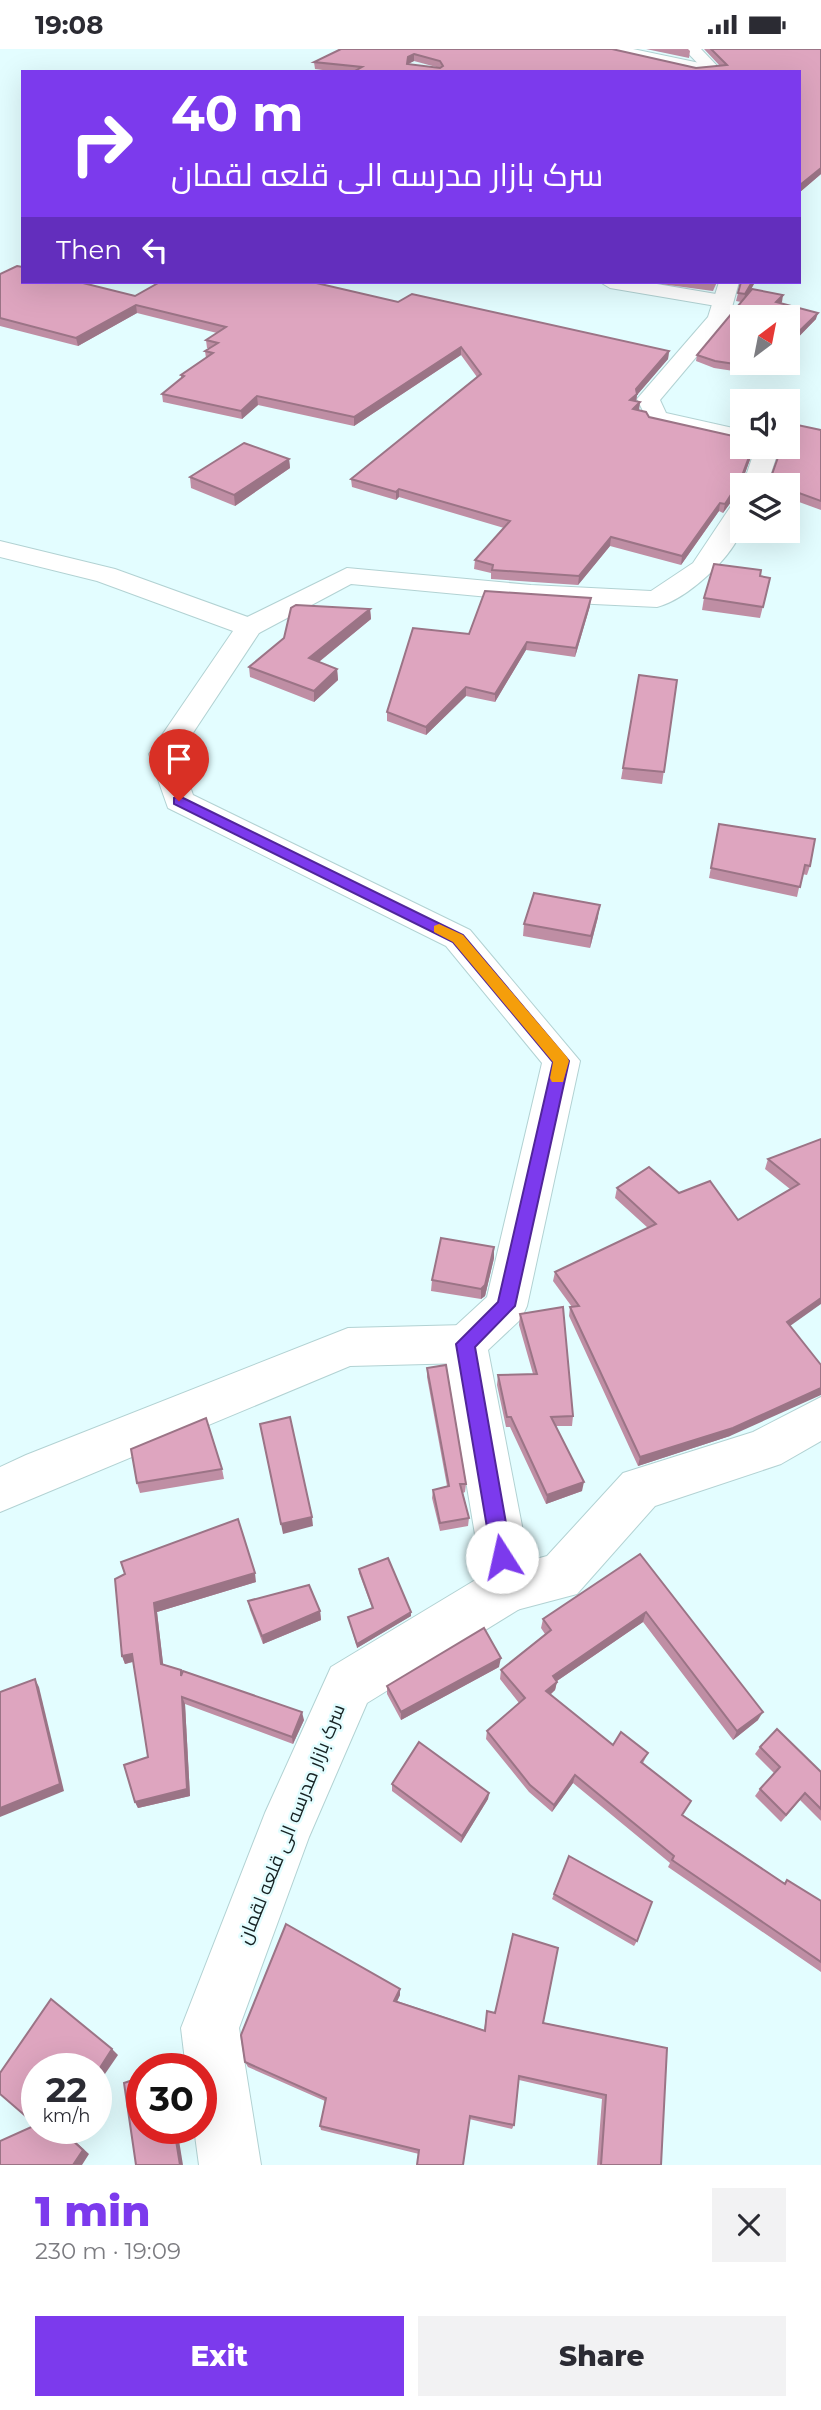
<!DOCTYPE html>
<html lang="en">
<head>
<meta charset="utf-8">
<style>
  body { margin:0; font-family:Montserrat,Cairo,sans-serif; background:#f2f2f3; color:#2b2b33; height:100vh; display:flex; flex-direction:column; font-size:26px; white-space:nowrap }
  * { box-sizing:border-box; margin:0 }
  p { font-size:23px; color:#7c7c81 }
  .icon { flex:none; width:38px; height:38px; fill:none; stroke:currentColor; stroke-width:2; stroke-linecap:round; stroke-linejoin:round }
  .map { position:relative; height:2116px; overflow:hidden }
  .sheet { display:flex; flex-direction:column; background:#fff; flex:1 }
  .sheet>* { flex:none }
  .guide { position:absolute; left:21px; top:21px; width:780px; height:214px; border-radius:0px; box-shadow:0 7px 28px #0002; background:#7c3aed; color:#fff; overflow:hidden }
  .needle { width:46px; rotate:32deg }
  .fabs { position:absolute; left:730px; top:256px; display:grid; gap:14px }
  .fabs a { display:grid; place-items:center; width:70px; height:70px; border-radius:0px; background:#fff; box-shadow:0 7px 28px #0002; font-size:35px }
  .speed { position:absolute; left:21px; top:2004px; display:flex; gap:14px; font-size:35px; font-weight:700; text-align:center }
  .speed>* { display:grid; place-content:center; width:91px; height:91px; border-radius:50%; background:#fff; box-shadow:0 7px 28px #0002; line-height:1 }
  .speed small { font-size:18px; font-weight:400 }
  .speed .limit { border:10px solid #d22; background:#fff; color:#111 }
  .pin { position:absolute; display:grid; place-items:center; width:60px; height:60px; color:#fff; margin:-72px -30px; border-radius:50% 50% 50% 0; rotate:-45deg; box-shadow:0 0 7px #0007 }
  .pin .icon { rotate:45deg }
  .me { position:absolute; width:77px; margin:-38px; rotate:350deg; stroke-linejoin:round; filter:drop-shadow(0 0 5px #0008) }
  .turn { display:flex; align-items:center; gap:24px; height:147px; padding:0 35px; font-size:32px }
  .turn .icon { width:91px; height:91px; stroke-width:2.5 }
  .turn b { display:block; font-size:49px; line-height:60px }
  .then { display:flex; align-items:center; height:66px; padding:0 35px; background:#0003; gap:14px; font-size:26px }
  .round { display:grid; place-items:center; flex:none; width:74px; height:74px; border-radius:0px; background:#f2f2f3 }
  .head { display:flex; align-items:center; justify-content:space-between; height:119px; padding:0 35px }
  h1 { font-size:42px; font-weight:800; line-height:52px; color:#7c3aed }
  .action { display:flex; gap:14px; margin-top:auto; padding:14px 35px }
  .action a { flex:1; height:80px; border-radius:0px; background:#7c3aed; color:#fff; font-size:28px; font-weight:800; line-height:80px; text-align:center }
  .action a+a { background:#f2f2f3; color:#2b2b33 }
  .status { display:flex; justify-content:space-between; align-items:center; height:49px; padding:0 35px; background:#fff; direction:ltr }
  .status svg { height:19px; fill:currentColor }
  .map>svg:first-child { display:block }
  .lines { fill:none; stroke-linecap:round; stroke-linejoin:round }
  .street-casing { stroke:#b2d2d3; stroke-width:2 }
  .secondary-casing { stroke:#b2d2d3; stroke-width:2 }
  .street { fill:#fff; fill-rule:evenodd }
  .secondary { fill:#fff; fill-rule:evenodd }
  .wall { fill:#bf8ea4; fill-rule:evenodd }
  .shaded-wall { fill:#9b7486 }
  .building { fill:#dea5bf; stroke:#9b7486; stroke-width:2; fill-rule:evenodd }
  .route { fill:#7c3aed; stroke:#51269a; stroke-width:2 }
  .slow { fill:#f59e0b }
  .labels { text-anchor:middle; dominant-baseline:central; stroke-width:5; stroke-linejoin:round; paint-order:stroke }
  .street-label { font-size:19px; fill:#162223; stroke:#e3fdff }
</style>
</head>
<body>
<div class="status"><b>19:08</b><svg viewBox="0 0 49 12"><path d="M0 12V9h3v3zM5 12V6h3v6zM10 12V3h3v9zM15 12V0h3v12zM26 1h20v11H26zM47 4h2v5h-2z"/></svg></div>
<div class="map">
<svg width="821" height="2116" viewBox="0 0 821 2116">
  <rect width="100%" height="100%" fill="#e3fdff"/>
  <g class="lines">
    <g class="street-casing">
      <g id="street">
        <path d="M 604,0 L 633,0 L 714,17 L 722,22 L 696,23 L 607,3 Z"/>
        <path d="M 600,233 L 645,233 L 722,246 L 732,252 L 722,258 L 610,239 Z"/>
        <path d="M 0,492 L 115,520 L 259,572 L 263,578 L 179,705 L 193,746 L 470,881 L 580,1012 L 527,1257 L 521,1270 L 488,1301 L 534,1539 L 526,1556 L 367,1654 L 309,1788 L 239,1979 L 261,2116 L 199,2116 L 194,2079 L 201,2079 L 201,2020 L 186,2020 L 181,1979 L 265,1764 L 331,1618 L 482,1527 L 443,1295 L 450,1282 L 487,1248 L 542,1014 L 446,897 L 168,759 L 149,705 L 233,582 L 97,532 L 0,508 Z"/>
      </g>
    </g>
    <g class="secondary-casing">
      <g id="secondary">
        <path d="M 684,0 L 701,0 L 723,23 L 706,23 Z"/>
        <path d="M 719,233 L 739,233 L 729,269 L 660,351 L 666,364 L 742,381 L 742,395 L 649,374 L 637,350 L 708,268 Z"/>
        <path d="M 756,397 L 780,397 L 767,436 L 743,436 Z"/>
        <path d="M 742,451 C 742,459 744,471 742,479 C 734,508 686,551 657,558 L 531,552 L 351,535 L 259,584 L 239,584 L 235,578 L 239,572 L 347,519 L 531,536 L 651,542 L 693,514 L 733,454 Z"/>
        <path d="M 465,1276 L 480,1282 L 487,1295 L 480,1308 L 465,1314 L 350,1317 L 0,1463 L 0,1418 L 26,1406 L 348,1279 Z"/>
        <path d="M 821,1348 L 821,1392 L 781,1415 L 655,1457 L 577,1545 L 509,1563 L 492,1556 L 484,1539 L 492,1522 L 547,1507 L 623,1424 L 753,1383 Z"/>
      </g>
    </g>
    <use href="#street" class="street"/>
    <use href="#secondary" class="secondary"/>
  </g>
  <g class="wall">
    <path d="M 341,0 L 696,19 L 720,17 L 704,0 L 821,0 L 821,125 L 800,143 L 800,23 L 338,23 L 315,20 L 314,13 ZM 414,12 L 440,19 L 408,15 Z"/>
    <path d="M 646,0 L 688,0 L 690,2 L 689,9 Z"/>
    <path d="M 0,225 L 135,247 L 316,234 L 398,253 L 669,302 L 668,310 L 637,346 L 636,352 L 639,362 L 649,368 L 742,397 L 755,397 L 744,427 L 742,436 L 742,449 L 731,453 L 723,464 L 719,462 L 681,516 L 610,497 L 578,536 L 491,530 L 491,524 L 474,520 L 475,511 L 504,479 L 399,448 L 396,451 L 352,438 L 351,430 L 477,328 L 461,306 L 354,377 L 258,356 L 242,370 L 163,353 L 162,345 L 181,329 L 181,326 L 206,309 L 205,302 L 209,299 L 207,299 L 206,291 L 217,284 L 137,264 L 78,297 L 0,277 Z"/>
    <path d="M 646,233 L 717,233 L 713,242 Z"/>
    <path d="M 741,233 L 755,233 L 749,244 L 782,253 L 781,254 L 816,270 L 760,326 L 714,319 L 696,312 L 697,306 L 741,253 L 736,252 Z"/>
    <path d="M 821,381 L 821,461 L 788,449 L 788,436 L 759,436 L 760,430 L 771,428 Z"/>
    <path d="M 289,410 L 290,419 L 235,457 L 191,439 L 190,428 Z"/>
    <path d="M 760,527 L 770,529 L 760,569 L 702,561 L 704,549 Z"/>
    <path d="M 590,557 L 575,608 L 526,601 L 495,653 L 466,647 L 426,686 L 387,672 L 387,663 L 469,585 Z"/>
    <path d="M 370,560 L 371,570 L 319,613 L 337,620 L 338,631 L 314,653 L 250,628 L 249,618 Z"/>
    <path d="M 677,631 L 662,735 L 621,730 L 623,719 Z"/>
    <path d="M 719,775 L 810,817 L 807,826 L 802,825 L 797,848 L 709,829 Z"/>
    <path d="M 598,868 L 590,899 L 523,887 L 524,875 Z"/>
    <path d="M 821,1090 L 790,1277 L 730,1387 L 638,1417 L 569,1267 L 570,1258 L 572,1258 L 553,1232 L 555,1223 L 648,1179 L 615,1149 L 617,1139 L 679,1144 L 738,1171 L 790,1140 L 765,1120 L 768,1110 Z"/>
    <path d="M 494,1209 L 485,1247 L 481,1250 L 431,1242 L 432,1231 Z"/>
    <path d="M 520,1265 L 573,1367 L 572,1377 L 556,1377 L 582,1442 L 546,1455 L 510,1378 L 506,1378 L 497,1336 L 498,1326 L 533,1325 L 519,1276 Z"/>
    <path d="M 427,1319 L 466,1435 L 465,1443 L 463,1444 L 469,1469 L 468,1477 L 440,1482 L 432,1449 L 433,1441 L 447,1437 L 427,1328 Z"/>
    <path d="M 222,1420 L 224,1430 L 140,1444 L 137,1434 Z"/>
    <path d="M 640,1505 L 758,1671 L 733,1691 L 643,1573 L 557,1632 L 555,1641 L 550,1646 L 613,1696 L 648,1704 L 643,1714 L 683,1766 L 784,1834 L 787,1831 L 821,1852 L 821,1923 L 668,1818 L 670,1814 L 573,1734 L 552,1763 L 529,1743 L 486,1690 L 487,1682 L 519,1654 L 500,1630 L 501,1621 L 545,1585 L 541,1579 L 543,1570 Z"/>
    <path d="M 359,1520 L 411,1567 L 357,1599 L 348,1568 L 372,1559 L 359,1524 Z"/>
    <path d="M 115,1530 L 256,1533 L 157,1563 L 163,1615 L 181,1621 L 182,1625 L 304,1671 L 293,1695 L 185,1655 L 190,1747 L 138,1759 L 135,1753 L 148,1708 L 133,1613 L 125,1615 L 122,1607 Z"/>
    <path d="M 248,1552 L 320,1562 L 321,1571 L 263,1595 L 250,1561 Z"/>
    <path d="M 499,1618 L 401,1671 L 387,1645 L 387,1637 Z"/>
    <path d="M 760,1698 L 821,1723 L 821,1772 L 800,1751 L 781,1773 L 755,1747 L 760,1740 L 774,1724 L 755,1705 Z"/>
    <path d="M 392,1735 L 489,1744 L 488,1750 L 461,1794 L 392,1742 Z"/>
    <path d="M 554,1845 L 637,1892 L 634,1897 L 552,1850 Z"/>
    <path d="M 400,1940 L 400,1946 L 397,1952 L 484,1981 L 487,1962 L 667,1999 L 661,2116 L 597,2116 L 602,2050 L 519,2031 L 514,2076 L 512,2080 L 469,2070 L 419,2105 L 321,2081 L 320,2077 L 325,2052 L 248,2018 L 245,2013 Z"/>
  </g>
  <g class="shaded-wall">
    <path d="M 414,5 L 414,12 L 408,15 L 408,8 Z"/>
    <path d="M 821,119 L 821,125 L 800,143 L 800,136 Z"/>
    <path d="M 752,233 L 755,233 L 744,253 L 745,245 Z"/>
    <path d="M 783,246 L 782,253 L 775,260 L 776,253 Z"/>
    <path d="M 136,256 L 137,264 L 78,297 L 76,289 Z"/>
    <path d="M 818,264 L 816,270 L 788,299 L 788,293 Z"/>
    <path d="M 461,298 L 461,306 L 354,377 L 354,368 Z"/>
    <path d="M 669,302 L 668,310 L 637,346 L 636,353 L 630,351 L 636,340 Z"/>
    <path d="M 767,313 L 773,313 L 760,326 L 761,319 Z"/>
    <path d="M 257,347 L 258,356 L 242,370 L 241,362 Z"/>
    <path d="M 640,353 L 639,362 L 633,360 Z"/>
    <path d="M 753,397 L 755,397 L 741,435 L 742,427 Z"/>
    <path d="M 289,410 L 290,419 L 235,457 L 234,446 Z"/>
    <path d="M 399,440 L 399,448 L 396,451 L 396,443 Z"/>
    <path d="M 742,441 L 742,449 L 731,453 L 723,464 L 725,455 L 732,444 Z"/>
    <path d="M 720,454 L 719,462 L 681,516 L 682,507 Z"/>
    <path d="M 611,488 L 610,497 L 578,536 L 579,527 Z"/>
    <path d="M 591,549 L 590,557 L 575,608 L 576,599 Z"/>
    <path d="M 370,560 L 371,570 L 310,620 L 309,609 Z"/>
    <path d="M 527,593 L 526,601 L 495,653 L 495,645 Z"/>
    <path d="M 337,620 L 338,631 L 314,653 L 314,642 Z"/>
    <path d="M 466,638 L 466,647 L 426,686 L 426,678 Z"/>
    <path d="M 600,856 L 598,868 L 590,899 L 591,887 Z"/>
    <path d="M 494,1198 L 494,1209 L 485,1247 L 481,1250 L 481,1240 Z"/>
    <path d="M 821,1249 L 821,1255 L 783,1282 L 787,1273 Z"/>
    <path d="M 821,1339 L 821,1346 L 730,1387 L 638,1417 L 640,1408 Z"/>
    <path d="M 584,1433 L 582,1442 L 546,1455 L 547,1446 Z"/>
    <path d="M 312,1468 L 313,1477 L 283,1485 L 281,1475 Z"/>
    <path d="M 255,1524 L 256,1533 L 157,1563 L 164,1622 L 161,1615 L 154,1554 Z"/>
    <path d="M 320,1562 L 321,1571 L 263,1595 L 262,1587 Z"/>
    <path d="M 411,1563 L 411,1567 L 357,1599 L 357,1595 Z"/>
    <path d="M 646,1563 L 643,1573 L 551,1636 L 553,1627 Z"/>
    <path d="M 132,1605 L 135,1612 L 125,1615 L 122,1607 Z"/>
    <path d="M 501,1609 L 499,1618 L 401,1671 L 401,1663 Z"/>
    <path d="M 35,1630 L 39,1638 L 64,1742 L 0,1768 L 0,1759 Z"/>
    <path d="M 557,1633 L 555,1641 L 544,1651 L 546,1642 Z"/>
    <path d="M 182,1648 L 185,1655 L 190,1747 L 138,1759 L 135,1753 Z"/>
    <path d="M 302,1663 L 304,1671 L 293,1695 L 292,1688 Z"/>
    <path d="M 763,1663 L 758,1671 L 733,1691 L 737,1682 Z"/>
    <path d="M 575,1726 L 573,1734 L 552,1763 L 554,1756 Z"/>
    <path d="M 489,1744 L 488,1750 L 461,1794 L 462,1787 Z"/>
    <path d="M 400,1940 L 400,1946 L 395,1957 L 394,1952 Z"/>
    <path d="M 112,2000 L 118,2006 L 96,2038 L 96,2025 Z"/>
    <path d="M 60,2079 L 70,2079 L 66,2084 L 89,2105 L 82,2116 L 73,2116 L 60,2080 Z"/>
    <path d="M 174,2079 L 177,2079 L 183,2116 L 180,2116 Z"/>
  </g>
  <g class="building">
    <path d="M 341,0 L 612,0 L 696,19 L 727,16 L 711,0 L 821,0 L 821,119 L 800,136 L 800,23 L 353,23 L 362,18 L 314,13 ZM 414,5 L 440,12 L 443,17 L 440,19 L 407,15 L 408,8 Z"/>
    <path d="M 17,217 L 23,218 L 23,233 L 79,233 L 135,247 L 160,233 L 312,233 L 398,253 L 412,245 L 669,302 L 636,340 L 637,345 L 630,351 L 640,353 L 633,360 L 646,363 L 649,368 L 742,389 L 742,397 L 753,397 L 742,427 L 751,430 L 747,436 L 742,436 L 742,441 L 732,444 L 725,455 L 720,454 L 682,507 L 611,488 L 579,527 L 492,521 L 493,516 L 475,511 L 510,472 L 399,440 L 396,443 L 351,430 L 481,325 L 461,298 L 354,368 L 257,347 L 241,362 L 162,345 L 184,327 L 181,326 L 213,304 L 205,302 L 218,294 L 206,291 L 226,278 L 136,256 L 76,289 L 0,269 L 0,225 Z"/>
    <path d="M 741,233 L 752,233 L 745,245 L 738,244 Z"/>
    <path d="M 752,240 L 783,246 L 776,253 L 818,264 L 788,293 L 788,268 L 742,268 L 742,313 L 767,313 L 761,319 L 715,312 L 697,306 Z"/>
    <path d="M 788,374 L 821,381 L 821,452 L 788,440 L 788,436 L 776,436 L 760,430 L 771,428 L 782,397 L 788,397 Z"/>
    <path d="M 244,394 L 289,410 L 234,446 L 190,428 Z"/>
    <path d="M 714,515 L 761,521 L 760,527 L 770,529 L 763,558 L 704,549 Z"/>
    <path d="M 485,542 L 591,549 L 576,599 L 527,593 L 495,645 L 466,638 L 426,678 L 387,663 L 413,579 L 469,585 Z"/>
    <path d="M 296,556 L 370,560 L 309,609 L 337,620 L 314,642 L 249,618 L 284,589 L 291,559 Z"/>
    <path d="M 639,626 L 677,631 L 664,723 L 623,719 Z"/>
    <path d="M 719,775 L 815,790 L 810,817 L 805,816 L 800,838 L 711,819 Z"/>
    <path d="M 534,844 L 600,856 L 591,887 L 524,875 Z"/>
    <path d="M 821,1090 L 821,1249 L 787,1273 L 821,1316 L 821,1339 L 733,1379 L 640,1408 L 570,1258 L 579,1257 L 555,1223 L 656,1175 L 617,1139 L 649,1118 L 679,1144 L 710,1132 L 738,1171 L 799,1135 L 768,1110 Z"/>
    <path d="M 441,1189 L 494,1198 L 485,1236 L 481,1240 L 432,1231 Z"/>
    <path d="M 563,1258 L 573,1367 L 551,1368 L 584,1433 L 547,1446 L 511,1368 L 507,1368 L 498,1326 L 537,1325 L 520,1265 Z"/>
    <path d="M 446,1316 L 466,1435 L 460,1435 L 469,1469 L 440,1474 L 433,1441 L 449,1437 L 427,1319 Z"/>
    <path d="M 290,1368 L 312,1468 L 281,1475 L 260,1375 Z"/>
    <path d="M 206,1369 L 222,1420 L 137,1434 L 131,1400 Z"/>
    <path d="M 238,1470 L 255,1524 L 154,1554 L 161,1615 L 181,1621 L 181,1627 L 183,1622 L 302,1663 L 292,1688 L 182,1648 L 187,1740 L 135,1753 L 124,1716 L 148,1708 L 132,1605 L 122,1607 L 115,1530 L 125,1525 L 121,1513 Z"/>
    <path d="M 640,1505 L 763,1663 L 737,1682 L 646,1563 L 553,1627 L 557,1633 L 546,1642 L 613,1696 L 621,1683 L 648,1704 L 641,1713 L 691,1752 L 682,1766 L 785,1835 L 787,1831 L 821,1852 L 821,1913 L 672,1811 L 674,1807 L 575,1726 L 554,1756 L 530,1736 L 487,1682 L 525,1649 L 501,1621 L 551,1581 L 543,1570 Z"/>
    <path d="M 388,1509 L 411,1563 L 357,1595 L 348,1568 L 373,1559 L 359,1520 Z"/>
    <path d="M 309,1536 L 320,1562 L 262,1587 L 248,1552 Z"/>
    <path d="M 484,1579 L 501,1609 L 401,1663 L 387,1637 Z"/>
    <path d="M 35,1630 L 60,1735 L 0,1759 L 0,1643 Z"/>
    <path d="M 777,1680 L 821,1723 L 821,1760 L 805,1744 L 786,1766 L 760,1740 L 780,1718 L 760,1698 Z"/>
    <path d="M 419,1693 L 489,1744 L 462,1787 L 392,1735 Z"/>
    <path d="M 569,1807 L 652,1853 L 637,1892 L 554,1845 Z"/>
    <path d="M 286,1875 L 400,1940 L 394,1952 L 485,1982 L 487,1962 L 495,1964 L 513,1885 L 558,1899 L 543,1974 L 667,1999 L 661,2116 L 601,2116 L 606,2046 L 519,2027 L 514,2076 L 470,2067 L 463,2116 L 417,2116 L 419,2101 L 320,2077 L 326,2049 L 245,2013 L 241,1986 Z"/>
    <path d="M 51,1950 L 112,2000 L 96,2025 L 96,2020 L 37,2020 L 37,2079 L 60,2079 L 60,2080 L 83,2101 L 73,2116 L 0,2116 L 0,2092 L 36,2076 L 0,2045 L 0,2024 Z"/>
    <path d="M 142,2028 L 142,2079 L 174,2079 L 180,2116 L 136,2116 L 124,2034 Z"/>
  </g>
  <path class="route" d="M 179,747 L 463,886 L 569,1012 L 515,1257 L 475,1298 L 512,1508 L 509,1515 L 502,1518 L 495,1515 L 492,1508 L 456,1295 L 498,1253 L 553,1013 L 453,893 L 174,755 L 174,749 Z"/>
  <path class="slow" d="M 439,875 L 463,886 L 567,1008 L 569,1012 L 563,1033 L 552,1033 L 550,1029 L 553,1013 L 453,893 L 434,883 L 434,877 Z"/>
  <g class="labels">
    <g class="street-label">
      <text transform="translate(291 1775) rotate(-68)">سرک بازار مدرسه الی قلعه لقمان</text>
    </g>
  </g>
</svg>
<div class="fabs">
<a><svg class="needle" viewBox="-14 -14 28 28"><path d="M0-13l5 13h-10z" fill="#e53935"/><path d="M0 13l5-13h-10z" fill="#7c7c81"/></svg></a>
<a><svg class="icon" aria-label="sound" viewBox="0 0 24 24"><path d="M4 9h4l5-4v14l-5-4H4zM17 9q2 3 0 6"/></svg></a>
<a><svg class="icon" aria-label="layers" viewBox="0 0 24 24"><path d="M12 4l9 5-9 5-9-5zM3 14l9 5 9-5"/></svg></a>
</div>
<div class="speed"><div>22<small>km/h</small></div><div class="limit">30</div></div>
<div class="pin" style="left:179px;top:752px;background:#d93025"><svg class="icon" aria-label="arrive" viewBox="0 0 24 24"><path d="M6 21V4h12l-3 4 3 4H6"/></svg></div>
<svg class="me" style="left:502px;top:1508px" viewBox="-20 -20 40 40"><circle r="19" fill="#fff"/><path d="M0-13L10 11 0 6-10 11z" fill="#7c3aed"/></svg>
<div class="guide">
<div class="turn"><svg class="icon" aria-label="right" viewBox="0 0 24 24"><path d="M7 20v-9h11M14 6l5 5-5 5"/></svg><div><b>40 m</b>سرک بازار مدرسه الی قلعه لقمان</div></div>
<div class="then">Then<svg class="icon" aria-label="left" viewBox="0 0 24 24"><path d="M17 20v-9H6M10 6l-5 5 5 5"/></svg></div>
</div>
</div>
<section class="sheet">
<div class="head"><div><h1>1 min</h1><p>230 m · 19:09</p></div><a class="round"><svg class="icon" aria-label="close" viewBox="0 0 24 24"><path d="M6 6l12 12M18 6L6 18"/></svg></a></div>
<div class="action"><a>Exit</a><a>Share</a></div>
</section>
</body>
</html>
